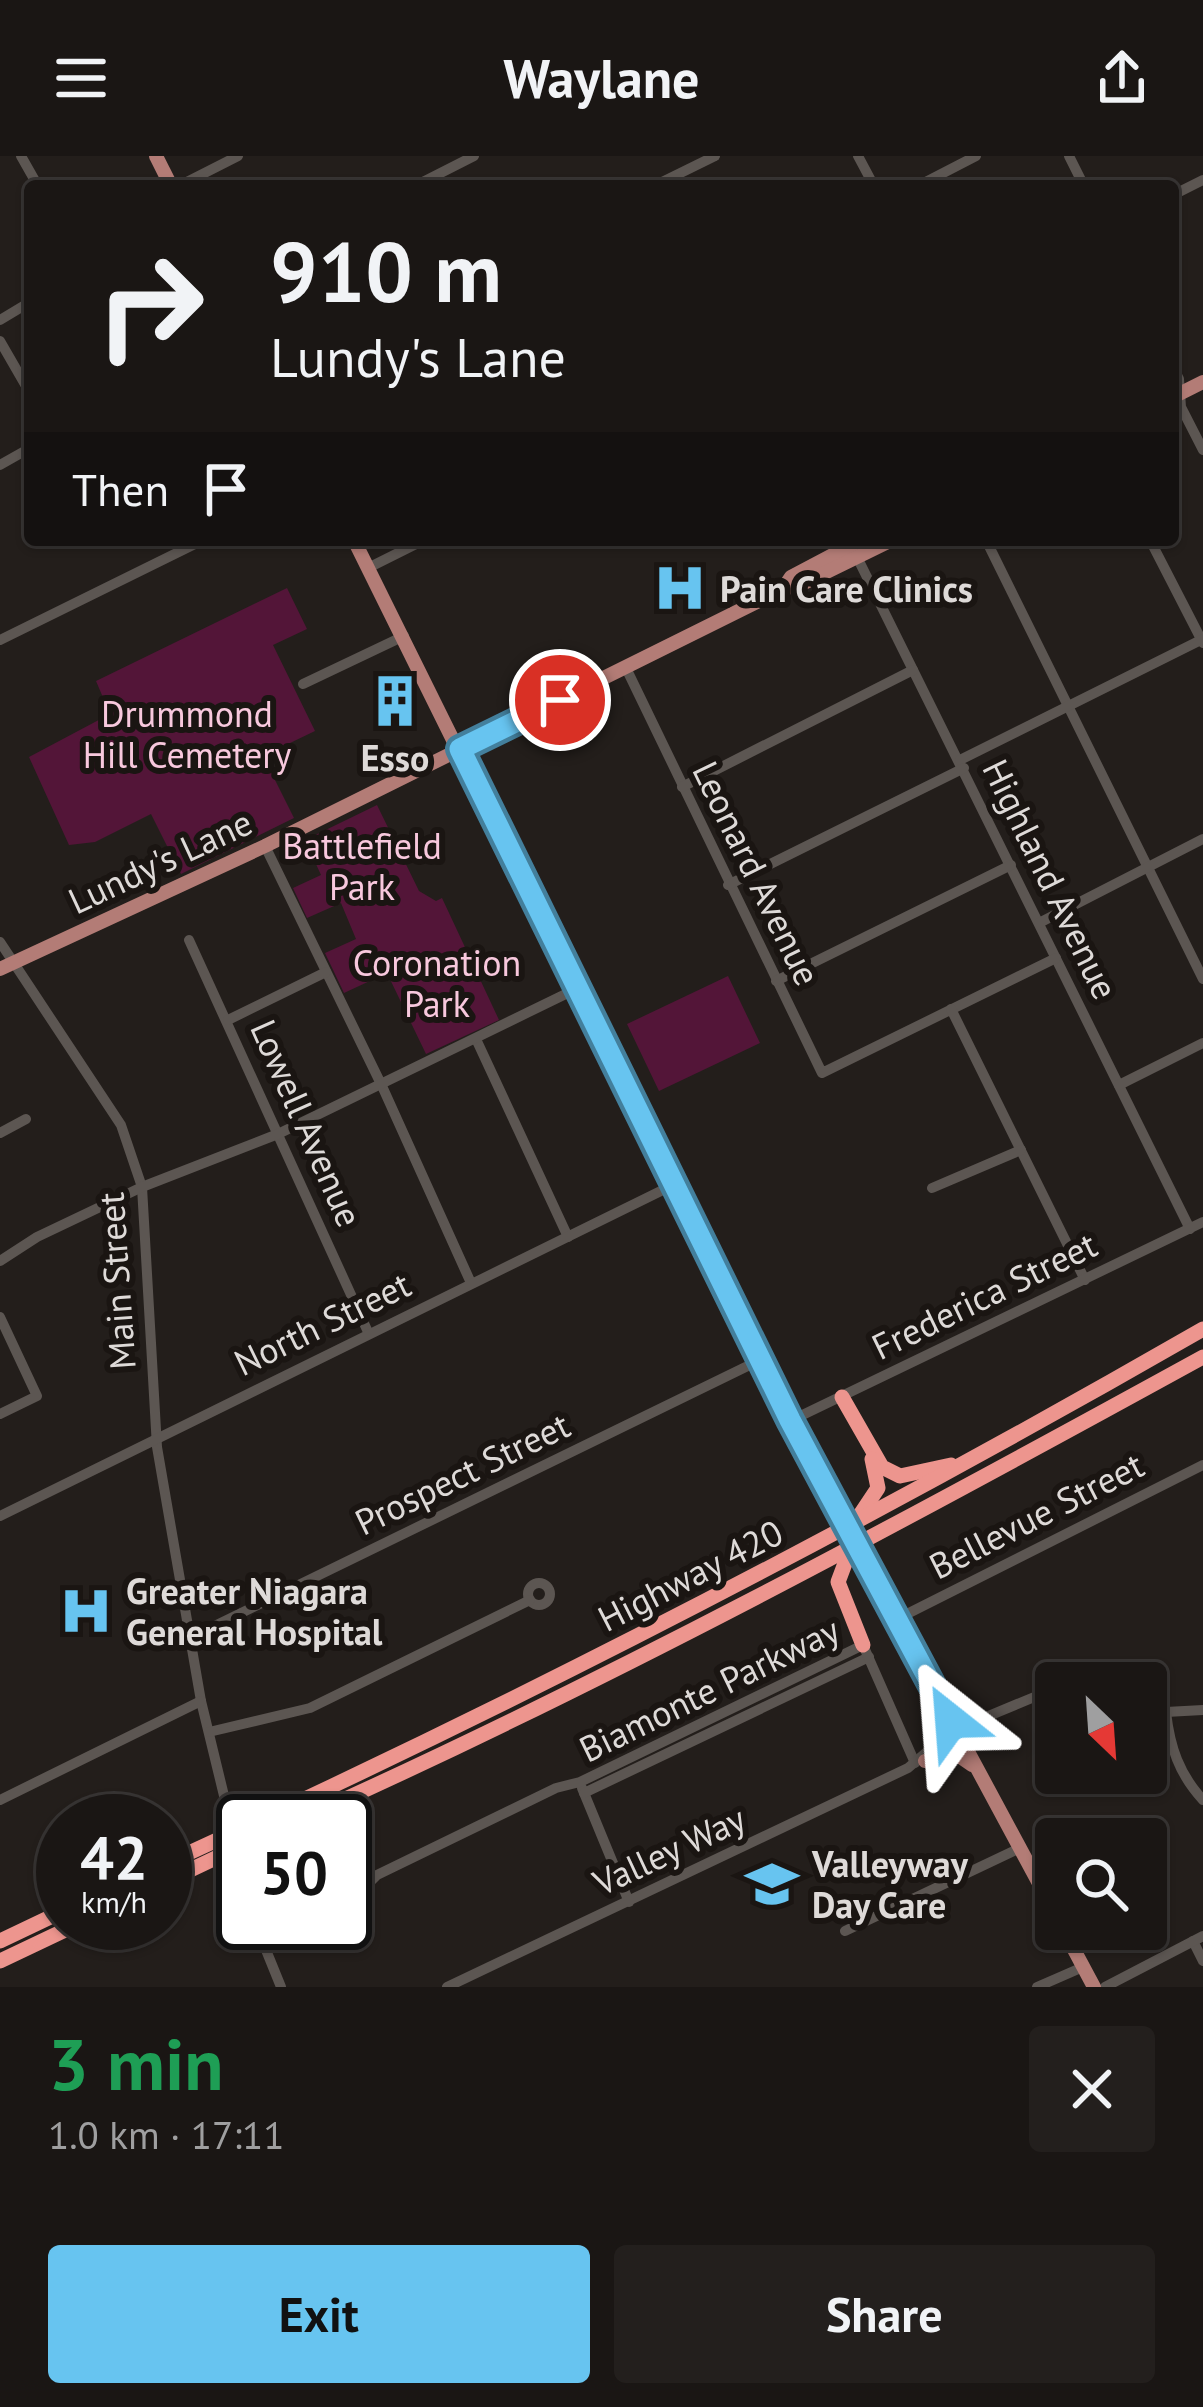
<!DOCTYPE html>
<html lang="en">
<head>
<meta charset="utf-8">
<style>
  body { margin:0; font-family:"PT Sans",sans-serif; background:#231f1d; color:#f1f3f6; height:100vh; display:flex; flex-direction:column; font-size:45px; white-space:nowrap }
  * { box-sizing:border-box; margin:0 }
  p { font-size:39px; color:#9f9fa0 }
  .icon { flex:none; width:66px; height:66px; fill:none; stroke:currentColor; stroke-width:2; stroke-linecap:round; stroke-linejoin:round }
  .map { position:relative; height:1831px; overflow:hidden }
  .sheet { display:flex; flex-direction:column; background:#1a1614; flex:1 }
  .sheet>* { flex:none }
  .banner { position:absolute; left:24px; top:24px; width:1155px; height:366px; border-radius:12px; box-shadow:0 3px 9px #0004,0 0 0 3px #383534; background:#1a1614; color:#f1f3f6; overflow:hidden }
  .needle { width:78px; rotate:155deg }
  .buttons { position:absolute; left:1035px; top:1506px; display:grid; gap:24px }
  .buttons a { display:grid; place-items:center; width:132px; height:132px; border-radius:12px; background:#1a1614; box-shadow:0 3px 9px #0004,0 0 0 3px #383534; font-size:60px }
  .speed { position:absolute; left:36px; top:1638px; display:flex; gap:24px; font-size:60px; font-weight:700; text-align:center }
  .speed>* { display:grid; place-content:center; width:156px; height:156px; border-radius:50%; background:#1a1614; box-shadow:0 3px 9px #0004,0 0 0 3px #383534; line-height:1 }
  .speed small { font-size:30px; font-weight:400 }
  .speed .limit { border:6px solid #111; border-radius:18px; background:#fff; color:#111 }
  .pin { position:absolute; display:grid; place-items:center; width:102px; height:102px; color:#fff; margin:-51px; border:6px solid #fff; border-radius:50%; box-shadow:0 3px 12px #0007 }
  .me { position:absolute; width:132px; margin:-66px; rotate:332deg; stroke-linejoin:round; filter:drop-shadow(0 0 9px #0008) }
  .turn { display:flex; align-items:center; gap:42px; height:252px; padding:0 48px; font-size:54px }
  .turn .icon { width:156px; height:156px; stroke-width:2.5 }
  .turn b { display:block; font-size:84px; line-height:102px }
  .then { display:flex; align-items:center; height:114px; padding:0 48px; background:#0003; gap:24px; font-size:45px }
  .round { display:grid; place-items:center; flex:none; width:126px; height:126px; border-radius:12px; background:#231f1d }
  .summary { display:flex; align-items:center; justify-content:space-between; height:204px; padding:0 48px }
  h1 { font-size:72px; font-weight:700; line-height:90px; color:#1e9e55 }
  .primary-button { display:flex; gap:24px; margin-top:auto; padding:24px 48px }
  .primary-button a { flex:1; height:138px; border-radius:12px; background:#67c4f0; color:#111; font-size:48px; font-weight:700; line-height:138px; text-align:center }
  .primary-button a+a { background:#231f1d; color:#f1f3f6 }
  header { display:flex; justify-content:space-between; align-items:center; height:156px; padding:0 48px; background:#1a1614; font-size:54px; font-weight:700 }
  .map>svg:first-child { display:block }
  .green { fill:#531538 }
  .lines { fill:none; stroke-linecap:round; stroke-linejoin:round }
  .minor { stroke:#5c5652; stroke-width:10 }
  .major { stroke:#b37c76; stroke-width:14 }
  .highway { stroke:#ed958e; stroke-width:15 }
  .route-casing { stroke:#437f9c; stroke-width:30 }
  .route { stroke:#67c4f0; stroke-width:21 }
  .labels { text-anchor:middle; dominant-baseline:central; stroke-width:12; stroke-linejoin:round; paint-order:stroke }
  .poi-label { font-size:36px; font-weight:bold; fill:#dedad8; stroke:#1a1512; text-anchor:start }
  .park-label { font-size:36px; fill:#f8c8dd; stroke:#1a1512 }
  .street-label { font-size:36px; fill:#dedad8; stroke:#1a1512 }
</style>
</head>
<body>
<header><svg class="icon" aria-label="menu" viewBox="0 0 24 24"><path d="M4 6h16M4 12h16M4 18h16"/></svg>Waylane<svg class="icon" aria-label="share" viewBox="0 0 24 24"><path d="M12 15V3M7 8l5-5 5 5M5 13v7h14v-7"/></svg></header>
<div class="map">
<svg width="1203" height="1831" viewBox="0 0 1203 1831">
  <rect width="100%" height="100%" fill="#231e1b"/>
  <g class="green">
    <path d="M 287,432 L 307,473 L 273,489 L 315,575 L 263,600 L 294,662 L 181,718 L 151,658 L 95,686 L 69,689 L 29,601 L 110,558 L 96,525 Z"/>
    <path d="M 377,649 L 419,735 L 436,745 L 442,742 L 499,864 L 426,898 L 387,817 L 344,837 L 325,797 L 356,783 L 341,747 L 307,762 L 293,732 L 321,719 L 305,684 Z"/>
    <path d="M 728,820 L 760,887 L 659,935 L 627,868 Z"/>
  </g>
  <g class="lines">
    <g class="minor">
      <path d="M 21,0 L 38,30"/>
      <path d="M 858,0 L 874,30"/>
      <path d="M 1069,0 L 1084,30"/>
      <path d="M 179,30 L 238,0"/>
      <path d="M 415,30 L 474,0"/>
      <path d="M 654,30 L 715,0"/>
      <path d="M 918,30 L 976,0"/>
      <path d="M 1173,39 L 1203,24"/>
      <path d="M 0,164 L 30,146"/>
      <path d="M 0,185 L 30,237"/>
      <path d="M 1173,211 L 1179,223 L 1181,251 L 1203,294"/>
      <path d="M 0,309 L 30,292"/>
      <path d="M 986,384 L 1203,823"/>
      <path d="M 1150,384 L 1203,487"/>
      <path d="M 857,401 L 1190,1073"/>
      <path d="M 368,412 L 424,384"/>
      <path d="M 0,484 L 203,384"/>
      <path d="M 626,512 L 822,917 L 1056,802"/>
      <path d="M 303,528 L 404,480"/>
      <path d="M 960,604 L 1203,483"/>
      <path d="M 682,631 L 913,514"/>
      <path d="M 265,690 L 382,930 L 471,1127"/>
      <path d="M 728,729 L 964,612"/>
      <path d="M 1039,767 L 1203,683"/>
      <path d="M 189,784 L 368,1176"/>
      <path d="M 0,786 L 121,969 L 142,1031 L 157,1291 L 201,1545 L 243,1718"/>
      <path d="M 776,825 L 1011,709"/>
      <path d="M 951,853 L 1085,1124"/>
      <path d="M 228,864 L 326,816"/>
      <path d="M 476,883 L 568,1081"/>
      <path d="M 1119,929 L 1203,887"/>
      <path d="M 0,977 L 26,963"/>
      <path d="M 932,1032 L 1021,994"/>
      <path d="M 0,1105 L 37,1081 L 142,1031 L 278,978 L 576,833"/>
      <path d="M 0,1161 L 37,1240 L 0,1258"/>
      <path d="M 790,1265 L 1203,1066"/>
      <path d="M 0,1360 L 671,1030"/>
      <circle cx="539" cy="1438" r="11"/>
      <path d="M 897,1463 L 1203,1309"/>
      <path d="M 190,1482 L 760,1204"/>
      <path d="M 1146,1552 L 1166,1556 L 1203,1554"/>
      <path d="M 1166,1556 C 1170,1591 1179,1618 1203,1644"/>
      <path d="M 209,1576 L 310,1552 L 530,1444"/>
      <path d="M 929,1602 L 954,1583 L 957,1576"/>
      <path d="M 582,1632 L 629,1746"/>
      <path d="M 584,1637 L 869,1501"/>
      <path d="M 0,1644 L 201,1545"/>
      <path d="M 362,1734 L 377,1719 L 556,1632 L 580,1626 L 863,1489 L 915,1607"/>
      <path d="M 255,1767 L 281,1831"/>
      <path d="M 845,1775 L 1020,1692"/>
      <path d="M 1193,1785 L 1203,1805"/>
      <path d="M 447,1831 L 908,1612 L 950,1576 L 1056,1532"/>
      <path d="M 1037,1831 L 1083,1811"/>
      <path d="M 1105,1831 L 1203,1780"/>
    </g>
    <g class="major">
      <path d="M 156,0 L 171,30"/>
      <path d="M 1173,241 L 1203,226"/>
      <path d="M 354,384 L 790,1265 L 1056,1759"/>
      <path d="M 783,433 L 791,421 L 861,384"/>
      <path d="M 0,813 L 265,690 L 783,433 L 800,429 L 892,384"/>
      <path d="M 925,1605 L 956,1598 L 972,1609"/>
      <path d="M 1063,1773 L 1094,1831"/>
    </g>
    <g class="highway">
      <path d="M 842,1241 L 882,1311 L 900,1320 L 951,1309"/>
      <path d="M 858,1362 L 878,1332 L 872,1303"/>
      <path d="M 850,1394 L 838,1426 L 863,1489"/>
      <path d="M 258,1665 C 580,1515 895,1350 1203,1173"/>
      <path d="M 297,1665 C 607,1526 906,1364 1203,1201"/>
      <path d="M 165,1708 L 243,1672"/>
      <path d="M 165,1726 L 243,1689"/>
      <path d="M 0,1785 L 63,1755"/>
      <path d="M 0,1805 L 80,1767"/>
    </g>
  </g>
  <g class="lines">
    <g class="route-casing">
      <path id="route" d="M 560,544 L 460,593 L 790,1264 L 951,1565"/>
    </g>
    <use href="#route" class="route"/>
  </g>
  <defs>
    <g id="hospital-bare" transform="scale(4.14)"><path d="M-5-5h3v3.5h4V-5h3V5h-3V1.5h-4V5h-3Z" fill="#67c4f0" stroke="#1a1512" stroke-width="2.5" paint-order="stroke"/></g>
    <g id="building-bare" transform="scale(4.14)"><path d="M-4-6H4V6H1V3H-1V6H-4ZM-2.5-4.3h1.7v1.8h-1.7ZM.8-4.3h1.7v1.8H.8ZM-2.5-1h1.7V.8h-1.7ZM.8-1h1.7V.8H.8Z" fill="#67c4f0" stroke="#1a1512" stroke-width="2.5" paint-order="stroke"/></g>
    <g id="school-bare" transform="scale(4.14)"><path d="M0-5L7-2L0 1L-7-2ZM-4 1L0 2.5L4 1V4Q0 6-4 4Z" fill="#67c4f0" stroke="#1a1512" stroke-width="2.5" paint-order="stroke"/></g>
  </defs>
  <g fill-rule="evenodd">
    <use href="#hospital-bare" x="680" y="432"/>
    <use href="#building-bare" x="395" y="545"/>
    <use href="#hospital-bare" x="86" y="1455"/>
    <use href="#school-bare" x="772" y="1728"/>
  </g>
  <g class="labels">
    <g class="poi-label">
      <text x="720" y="432">Pain Care Clinics</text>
      <text x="395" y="601" text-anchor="middle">Esso</text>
      <text x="126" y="1434">Greater Niagara<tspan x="126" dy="41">General Hospital</tspan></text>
      <text x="812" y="1707">Valleyway<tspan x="812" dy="41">Day Care</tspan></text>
    </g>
    <g class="park-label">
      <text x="187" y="557">Drummond<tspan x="187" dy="41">Hill Cemetery</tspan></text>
      <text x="362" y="689">Battlefield<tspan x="362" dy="41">Park</tspan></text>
      <text x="437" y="806">Coronation<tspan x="437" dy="41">Park</tspan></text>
    </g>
    <g class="street-label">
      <text transform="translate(160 705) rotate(-25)">Lundy's Lane</text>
      <text transform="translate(757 717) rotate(64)">Leonard Avenue</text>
      <text transform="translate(1051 723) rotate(64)">Highland Avenue</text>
      <text transform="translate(307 967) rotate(66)">Lowell Avenue</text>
      <text transform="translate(116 1125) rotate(-94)">Main Street</text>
      <text transform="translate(984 1139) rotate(-26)">Frederica Street</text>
      <text transform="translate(322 1167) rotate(-26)">North Street</text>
      <text transform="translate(462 1317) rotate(-26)">Prospect Street</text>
      <text transform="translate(1036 1359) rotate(-27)">Bellevue Street</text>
      <text transform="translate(690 1419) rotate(-27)">Highway 420</text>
      <text transform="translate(709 1533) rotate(-26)">Biamonte Parkway</text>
      <text transform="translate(669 1694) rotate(-25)">Valley Way</text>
    </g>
  </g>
</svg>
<div class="buttons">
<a><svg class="needle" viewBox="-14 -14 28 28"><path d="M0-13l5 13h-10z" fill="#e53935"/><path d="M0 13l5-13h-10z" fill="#9f9fa0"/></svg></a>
<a><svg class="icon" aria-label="search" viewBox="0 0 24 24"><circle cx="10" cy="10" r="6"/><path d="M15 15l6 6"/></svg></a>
</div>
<div class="speed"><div>42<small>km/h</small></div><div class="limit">50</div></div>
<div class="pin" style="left:560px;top:544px;background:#d93025"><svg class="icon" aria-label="arrive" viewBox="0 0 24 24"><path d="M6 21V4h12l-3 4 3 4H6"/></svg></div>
<svg class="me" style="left:951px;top:1565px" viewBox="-20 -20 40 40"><path d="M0-17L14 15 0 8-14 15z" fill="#67c4f0" stroke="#fff" stroke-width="4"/></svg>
<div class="banner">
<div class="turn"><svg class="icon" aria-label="right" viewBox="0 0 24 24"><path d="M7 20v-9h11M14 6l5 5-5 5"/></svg><div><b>910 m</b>Lundy's Lane</div></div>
<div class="then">Then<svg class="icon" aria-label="arrive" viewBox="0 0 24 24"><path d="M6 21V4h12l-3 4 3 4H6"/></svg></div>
</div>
</div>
<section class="sheet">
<div class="summary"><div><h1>3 min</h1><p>1.0 km · 17:11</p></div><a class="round"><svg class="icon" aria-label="close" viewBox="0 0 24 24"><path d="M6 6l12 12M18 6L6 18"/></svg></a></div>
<div class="primary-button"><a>Exit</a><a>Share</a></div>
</section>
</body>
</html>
